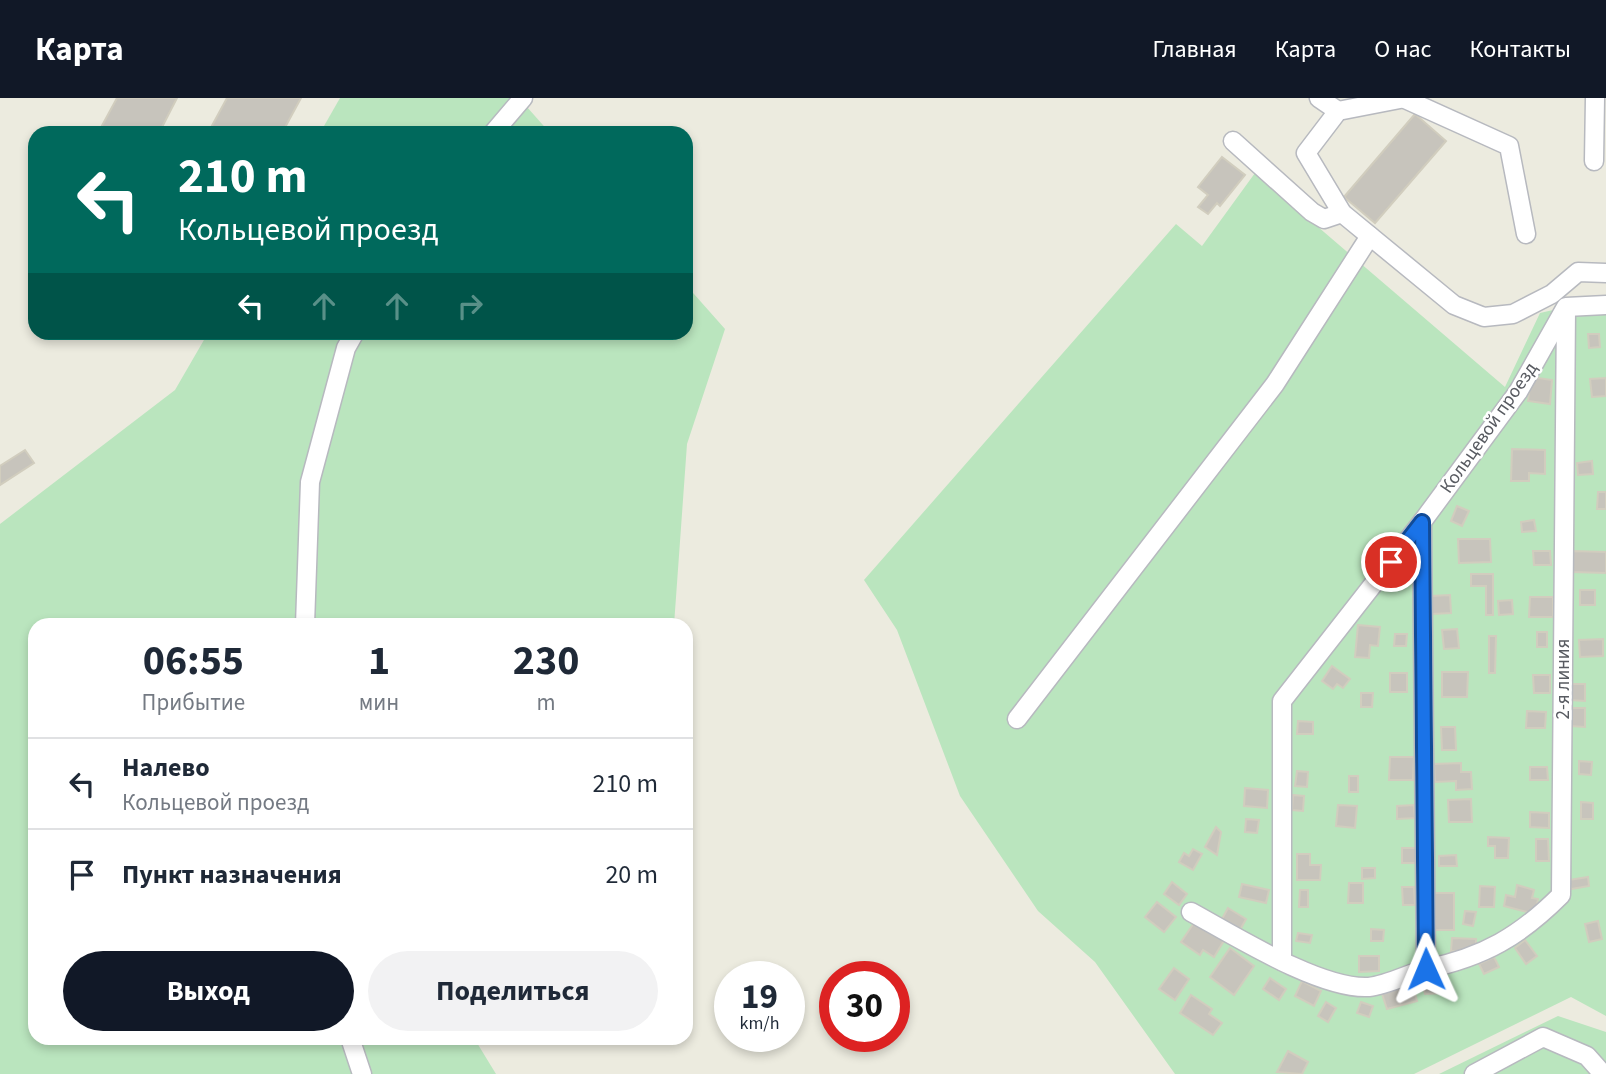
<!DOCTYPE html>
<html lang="ru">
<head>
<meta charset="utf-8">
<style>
  body { margin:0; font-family:"Source Sans 3",sans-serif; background:#f2f2f3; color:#1f2937; height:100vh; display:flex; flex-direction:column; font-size:26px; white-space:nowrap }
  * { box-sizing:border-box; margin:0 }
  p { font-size:23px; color:#747a83 }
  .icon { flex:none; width:38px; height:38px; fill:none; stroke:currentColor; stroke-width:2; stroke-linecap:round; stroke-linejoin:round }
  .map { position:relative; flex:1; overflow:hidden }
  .drawer { position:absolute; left:28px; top:520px; width:665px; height:427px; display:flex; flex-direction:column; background:#fff; border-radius:21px; box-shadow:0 4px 10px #0003 }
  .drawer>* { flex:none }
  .guide { position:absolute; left:28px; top:28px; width:665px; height:214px; border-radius:21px; box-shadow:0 4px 10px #0003; background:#00695c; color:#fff; overflow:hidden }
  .speed { position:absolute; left:714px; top:863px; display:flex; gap:14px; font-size:35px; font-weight:700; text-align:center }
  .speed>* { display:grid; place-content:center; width:91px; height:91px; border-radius:50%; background:#fff; box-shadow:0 4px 10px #0003; line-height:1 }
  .speed small { font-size:18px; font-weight:400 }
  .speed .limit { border:10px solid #d22; background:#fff; color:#111 }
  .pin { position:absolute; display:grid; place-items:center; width:60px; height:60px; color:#fff; margin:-30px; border:4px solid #fff; border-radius:50%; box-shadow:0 2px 7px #0007 }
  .me { position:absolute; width:77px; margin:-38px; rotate:359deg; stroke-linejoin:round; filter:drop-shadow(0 0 5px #0008) }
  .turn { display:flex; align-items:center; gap:24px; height:147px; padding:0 35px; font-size:32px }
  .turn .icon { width:91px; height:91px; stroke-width:2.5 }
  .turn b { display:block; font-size:49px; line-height:60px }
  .lanes { display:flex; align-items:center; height:66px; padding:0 35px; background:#0003; justify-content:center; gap:35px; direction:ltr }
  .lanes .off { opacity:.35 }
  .eta { display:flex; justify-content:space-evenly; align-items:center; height:119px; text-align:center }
  .eta b { font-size:42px; font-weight:700; line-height:49px }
  .action { display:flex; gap:14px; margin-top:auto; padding:14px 35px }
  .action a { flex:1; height:80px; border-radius:42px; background:#111827; color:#fff; font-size:28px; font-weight:700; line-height:80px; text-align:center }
  .action a+a { background:#f2f2f3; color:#1f2937 }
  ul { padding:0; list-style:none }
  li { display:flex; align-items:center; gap:21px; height:91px; padding:0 35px; border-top:2px solid #e0e1e3 }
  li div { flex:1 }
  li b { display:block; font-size:26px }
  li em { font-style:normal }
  header { display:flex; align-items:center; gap:42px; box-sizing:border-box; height:98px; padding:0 35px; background:#111827; color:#fff }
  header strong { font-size:33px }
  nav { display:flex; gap:38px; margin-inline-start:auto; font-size:24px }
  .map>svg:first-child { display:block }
  .green { fill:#bae5be }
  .building { fill:#c7c4bc; stroke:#d1cdbe; stroke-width:2 }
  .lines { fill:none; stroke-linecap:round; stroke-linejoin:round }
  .minor-casing { stroke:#b7b9bf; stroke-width:21 }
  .minor { stroke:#fff; stroke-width:18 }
  .route-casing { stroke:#114b97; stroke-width:18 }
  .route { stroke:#1a73e8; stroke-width:12 }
  .labels { text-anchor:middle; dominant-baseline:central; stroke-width:5; stroke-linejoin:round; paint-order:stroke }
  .street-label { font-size:19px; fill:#585b61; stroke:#fff }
</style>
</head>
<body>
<header>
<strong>Карта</strong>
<nav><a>Главная</a><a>Карта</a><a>О нас</a><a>Контакты</a></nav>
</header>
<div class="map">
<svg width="1606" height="976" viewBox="0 0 1606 976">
  <rect width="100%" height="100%" fill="#ecebdf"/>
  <g class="green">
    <path d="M 340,0 L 519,0 L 550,35 L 320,35 Z"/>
    <path d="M 1255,75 L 1505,289 L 1540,215 L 1566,209 L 1606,207 L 1606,918 L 1571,899 L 1414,976 L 1175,976 L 1095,864 L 1038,813 L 960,698 L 897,532 L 864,482 L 1176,126 L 1202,148 Z"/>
    <path d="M 686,187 L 725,231 L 687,346 L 674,527 L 35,527 L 35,940 L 474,940 L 496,976 L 0,976 L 0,426 L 175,292 L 208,235 L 686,234 Z"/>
    <path d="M 1558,918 L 1606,934 L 1606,976 L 1439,976 Z"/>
  </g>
  <g class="building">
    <path d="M 117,0 L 177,0 L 159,35 L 98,35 Z"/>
    <path d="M 227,0 L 301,0 L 282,35 L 208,35 Z"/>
    <path d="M 1415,16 L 1446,43 L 1375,125 L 1344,99 Z"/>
    <path d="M 1222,59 L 1245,77 L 1220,108 L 1217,105 L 1208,116 L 1198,109 L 1208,97 L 1198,89 Z"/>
    <path d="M 1588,236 L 1599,236 L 1600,249 L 1589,250 Z"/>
    <path d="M 1531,279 L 1552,282 L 1550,306 L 1528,303 Z"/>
    <path d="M 1606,280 L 1606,298 L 1592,299 L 1590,281 Z"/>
    <path d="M 1512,351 L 1545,352 L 1545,376 L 1529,375 L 1529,383 L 1511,383 Z"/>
    <path d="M 25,352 L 34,365 L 0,387 L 0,368 Z"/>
    <path d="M 1592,363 L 1593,376 L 1578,377 L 1577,365 Z"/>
    <path d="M 1598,394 L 1606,394 L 1606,411 L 1597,411 Z"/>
    <path d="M 1457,408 L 1469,413 L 1462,428 L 1451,423 Z"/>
    <path d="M 1534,422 L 1536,433 L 1522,434 L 1521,424 Z"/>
    <path d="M 1458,441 L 1490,441 L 1491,464 L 1459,465 Z"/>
    <path d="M 1533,453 L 1550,453 L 1551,467 L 1534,467 Z"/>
    <path d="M 1572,453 L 1606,454 L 1606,475 L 1572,474 Z"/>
    <path d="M 1409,457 L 1418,464 L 1401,488 L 1392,482 Z"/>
    <path d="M 1471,476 L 1493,476 L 1493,517 L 1486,517 L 1486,488 L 1471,488 Z"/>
    <rect x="1580" y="492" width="15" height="15"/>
    <path d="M 1450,497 L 1451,515 L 1432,516 L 1431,498 Z"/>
    <path d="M 1530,499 L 1553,499 L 1553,519 L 1529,519 Z"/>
    <path d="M 1512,502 L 1513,516 L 1499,517 L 1498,503 Z"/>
    <path d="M 1358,527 L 1380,529 L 1378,548 L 1370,547 L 1369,560 L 1355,559 Z"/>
    <path d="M 1457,531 L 1459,550 L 1444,551 L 1442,532 Z"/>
    <rect x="1537" y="534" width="10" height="15"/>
    <path d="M 1395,536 L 1407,536 L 1406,548 L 1394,548 Z"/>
    <path d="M 1489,538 L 1496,538 L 1495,575 L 1489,575 Z"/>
    <path d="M 1603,541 L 1603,558 L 1580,559 L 1579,542 Z"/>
    <path d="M 1332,568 L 1350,581 L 1343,590 L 1337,586 L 1333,591 L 1322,583 Z"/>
    <path d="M 1442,574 L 1468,574 L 1467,599 L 1442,599 Z"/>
    <rect x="1390" y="575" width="17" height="19"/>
    <path d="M 1533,577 L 1550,577 L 1550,595 L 1534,595 Z"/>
    <path d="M 1570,586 L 1585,586 L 1585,603 L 1570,602 Z"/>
    <path d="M 1361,595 L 1373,595 L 1372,609 L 1361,609 Z"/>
    <path d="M 1571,610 L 1585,610 L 1585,629 L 1571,628 Z"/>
    <path d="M 1527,613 L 1546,614 L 1545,630 L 1526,630 Z"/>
    <path d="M 1298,623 L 1313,624 L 1313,636 L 1297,636 Z"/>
    <path d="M 1441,629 L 1455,629 L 1456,652 L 1442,652 Z"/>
    <path d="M 1390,659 L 1414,659 L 1413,682 L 1389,682 Z"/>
    <path d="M 1579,663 L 1592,664 L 1591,677 L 1579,676 Z"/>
    <path d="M 1461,665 L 1461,674 L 1471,674 L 1472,691 L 1456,692 L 1456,683 L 1435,684 L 1434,666 Z"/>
    <path d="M 1530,669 L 1547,669 L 1548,682 L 1530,682 Z"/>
    <path d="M 1297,673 L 1308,674 L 1307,689 L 1295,688 Z"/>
    <rect x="1349" y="678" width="9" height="16"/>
    <path d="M 1245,690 L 1268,692 L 1267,710 L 1244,708 Z"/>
    <path d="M 1293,697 L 1304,698 L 1303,713 L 1292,712 Z"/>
    <path d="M 1471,701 L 1472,724 L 1449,724 L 1448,702 Z"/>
    <path d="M 1581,704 L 1593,705 L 1593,721 L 1581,721 Z"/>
    <path d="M 1338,707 L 1357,708 L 1355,730 L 1336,728 Z"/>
    <path d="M 1414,707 L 1415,720 L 1397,721 L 1397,708 Z"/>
    <path d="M 1530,714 L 1549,715 L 1549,730 L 1530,729 Z"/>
    <path d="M 1246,721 L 1259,722 L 1257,735 L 1245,734 Z"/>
    <path d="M 1216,729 L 1221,734 L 1217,757 L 1205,749 Z"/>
    <path d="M 1488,739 L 1509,740 L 1508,760 L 1495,760 L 1495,748 L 1488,748 Z"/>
    <path d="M 1536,741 L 1548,741 L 1549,763 L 1536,763 Z"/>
    <rect x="1402" y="750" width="16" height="15"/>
    <path d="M 1193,751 L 1202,756 L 1193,772 L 1179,764 L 1184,755 L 1189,758 Z"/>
    <path d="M 1297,756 L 1310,756 L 1310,767 L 1321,767 L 1320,782 L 1297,782 Z"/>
    <path d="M 1456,757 L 1457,768 L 1439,768 L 1439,758 Z"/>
    <path d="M 1362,770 L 1375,770 L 1375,780 L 1362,781 Z"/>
    <path d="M 1588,779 L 1589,788 L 1571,791 L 1569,782 Z"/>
    <path d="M 1172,784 L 1187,796 L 1179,807 L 1164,796 Z"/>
    <path d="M 1349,785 L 1363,785 L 1363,805 L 1348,805 Z"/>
    <path d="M 1242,786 L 1269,792 L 1266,805 L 1239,799 Z"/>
    <path d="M 1517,787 L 1534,792 L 1532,800 L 1538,801 L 1535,816 L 1504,808 L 1506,797 L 1515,799 Z"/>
    <path d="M 1480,788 L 1495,789 L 1494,809 L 1479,809 Z"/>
    <path d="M 1402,789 L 1414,789 L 1415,807 L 1403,807 Z"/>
    <path d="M 1300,792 L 1308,792 L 1308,809 L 1299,809 Z"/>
    <rect x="1433" y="795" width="21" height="37"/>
    <path d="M 1157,804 L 1176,819 L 1164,834 L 1145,819 Z"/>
    <path d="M 1228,810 L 1246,821 L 1240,832 L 1222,821 Z"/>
    <path d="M 1465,813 L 1476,814 L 1473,828 L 1463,826 Z"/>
    <path d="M 1196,822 L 1225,841 L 1214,859 L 1203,852 L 1200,857 L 1181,844 Z"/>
    <path d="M 1598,823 L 1602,841 L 1589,844 L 1585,826 Z"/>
    <path d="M 1371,831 L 1384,832 L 1383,843 L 1371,843 Z"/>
    <path d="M 1298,835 L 1312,837 L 1310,845 L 1296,843 Z"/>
    <path d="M 1452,840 L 1476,841 L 1476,853 L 1451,853 Z"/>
    <path d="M 1525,842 L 1537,858 L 1526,866 L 1515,850 Z"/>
    <path d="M 1230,850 L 1254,868 L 1234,897 L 1210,879 Z"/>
    <path d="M 1359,858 L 1379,858 L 1379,873 L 1359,874 Z"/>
    <path d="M 1494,859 L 1499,869 L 1484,876 L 1479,866 Z"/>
    <path d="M 1174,870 L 1189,881 L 1175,902 L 1159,891 Z"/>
    <path d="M 1442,876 L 1446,895 L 1425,896 L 1421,881 Z"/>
    <path d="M 1270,880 L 1286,891 L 1279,902 L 1263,891 Z"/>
    <path d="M 1302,883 L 1321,893 L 1314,908 L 1295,898 Z"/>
    <path d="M 1412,884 L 1417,903 L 1387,911 L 1381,893 Z"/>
    <path d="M 1191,897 L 1212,911 L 1209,916 L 1222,925 L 1213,937 L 1180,915 Z"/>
    <path d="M 1326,904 L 1336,910 L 1328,924 L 1318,918 Z"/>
    <path d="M 1361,904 L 1373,908 L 1369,919 L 1357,915 Z"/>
    <path d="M 1288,953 L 1308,964 L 1302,976 L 1277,974 Z"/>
  </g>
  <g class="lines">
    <g class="minor-casing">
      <g id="minor">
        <path d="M 1319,0 L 1338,13"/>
        <path d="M 1405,0 L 1338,13 L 1306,55 L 1342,115 L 1454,207 L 1484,219 L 1513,216 L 1552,196 L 1578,174 L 1606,175"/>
        <path d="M 1405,1 L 1509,48 L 1526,136"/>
        <path d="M 493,35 L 523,0"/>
        <path d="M 1233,43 L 1312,114 L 1324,121 L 1342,115"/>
        <path d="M 1594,63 L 1595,0"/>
        <path d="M 305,527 L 310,384 L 346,250 L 355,234"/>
        <path d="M 1017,621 L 1275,286 L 1370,138"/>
        <path d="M 1191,814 C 1235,838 1321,892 1369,889 C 1387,887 1408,876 1426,871 L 1422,424"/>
        <path d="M 1282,863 L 1282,603 L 1422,424 L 1518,294 L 1566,209 L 1606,207"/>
        <path d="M 1426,871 C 1484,859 1520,838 1561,797 L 1566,212"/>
        <path d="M 350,940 L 362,976"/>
        <path d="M 1474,976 L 1543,939 L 1587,958 L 1603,976"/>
      </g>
    </g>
    <use href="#minor" class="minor"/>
  </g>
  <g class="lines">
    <g class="route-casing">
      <path id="route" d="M 1391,464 L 1422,424 L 1426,871"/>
    </g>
    <use href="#route" class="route"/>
  </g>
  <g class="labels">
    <g class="street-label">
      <text transform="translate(1489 330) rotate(-55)">Кольцевой проезд</text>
      <text transform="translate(1563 581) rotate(-90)">2-я линия</text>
    </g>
  </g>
</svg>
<div class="speed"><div>19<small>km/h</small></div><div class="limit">30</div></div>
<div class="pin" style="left:1391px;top:464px;background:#d93025"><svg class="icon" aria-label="arrive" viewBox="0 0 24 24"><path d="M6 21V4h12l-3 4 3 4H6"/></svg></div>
<svg class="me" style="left:1426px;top:871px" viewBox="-20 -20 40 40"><path d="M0-17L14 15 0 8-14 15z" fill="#1a73e8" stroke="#fff" stroke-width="4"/></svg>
<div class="guide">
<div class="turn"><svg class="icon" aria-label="left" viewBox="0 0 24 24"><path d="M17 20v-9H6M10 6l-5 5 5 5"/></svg><div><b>210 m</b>Кольцевой проезд</div></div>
<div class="lanes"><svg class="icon" aria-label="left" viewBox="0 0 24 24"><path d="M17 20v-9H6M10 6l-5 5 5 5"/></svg><svg class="icon off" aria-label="ahead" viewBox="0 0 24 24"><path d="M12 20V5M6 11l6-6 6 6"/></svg><svg class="icon off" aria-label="ahead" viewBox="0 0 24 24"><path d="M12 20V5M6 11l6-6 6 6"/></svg><svg class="icon off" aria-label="right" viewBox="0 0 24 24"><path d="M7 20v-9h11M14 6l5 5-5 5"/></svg></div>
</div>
<section class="drawer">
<div class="eta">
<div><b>06:55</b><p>Прибытие</p></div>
<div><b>1</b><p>мин</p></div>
<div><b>230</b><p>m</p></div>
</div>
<ul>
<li><svg class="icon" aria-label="left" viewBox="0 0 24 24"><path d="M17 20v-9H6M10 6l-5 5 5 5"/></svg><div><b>Налево</b><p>Кольцевой проезд</p></div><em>210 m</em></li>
<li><svg class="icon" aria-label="arrive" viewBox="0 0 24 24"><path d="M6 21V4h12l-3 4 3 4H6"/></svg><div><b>Пункт назначения</b></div><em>20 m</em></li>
</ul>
<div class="action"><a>Выход</a><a>Поделиться</a></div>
</section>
</div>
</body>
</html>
